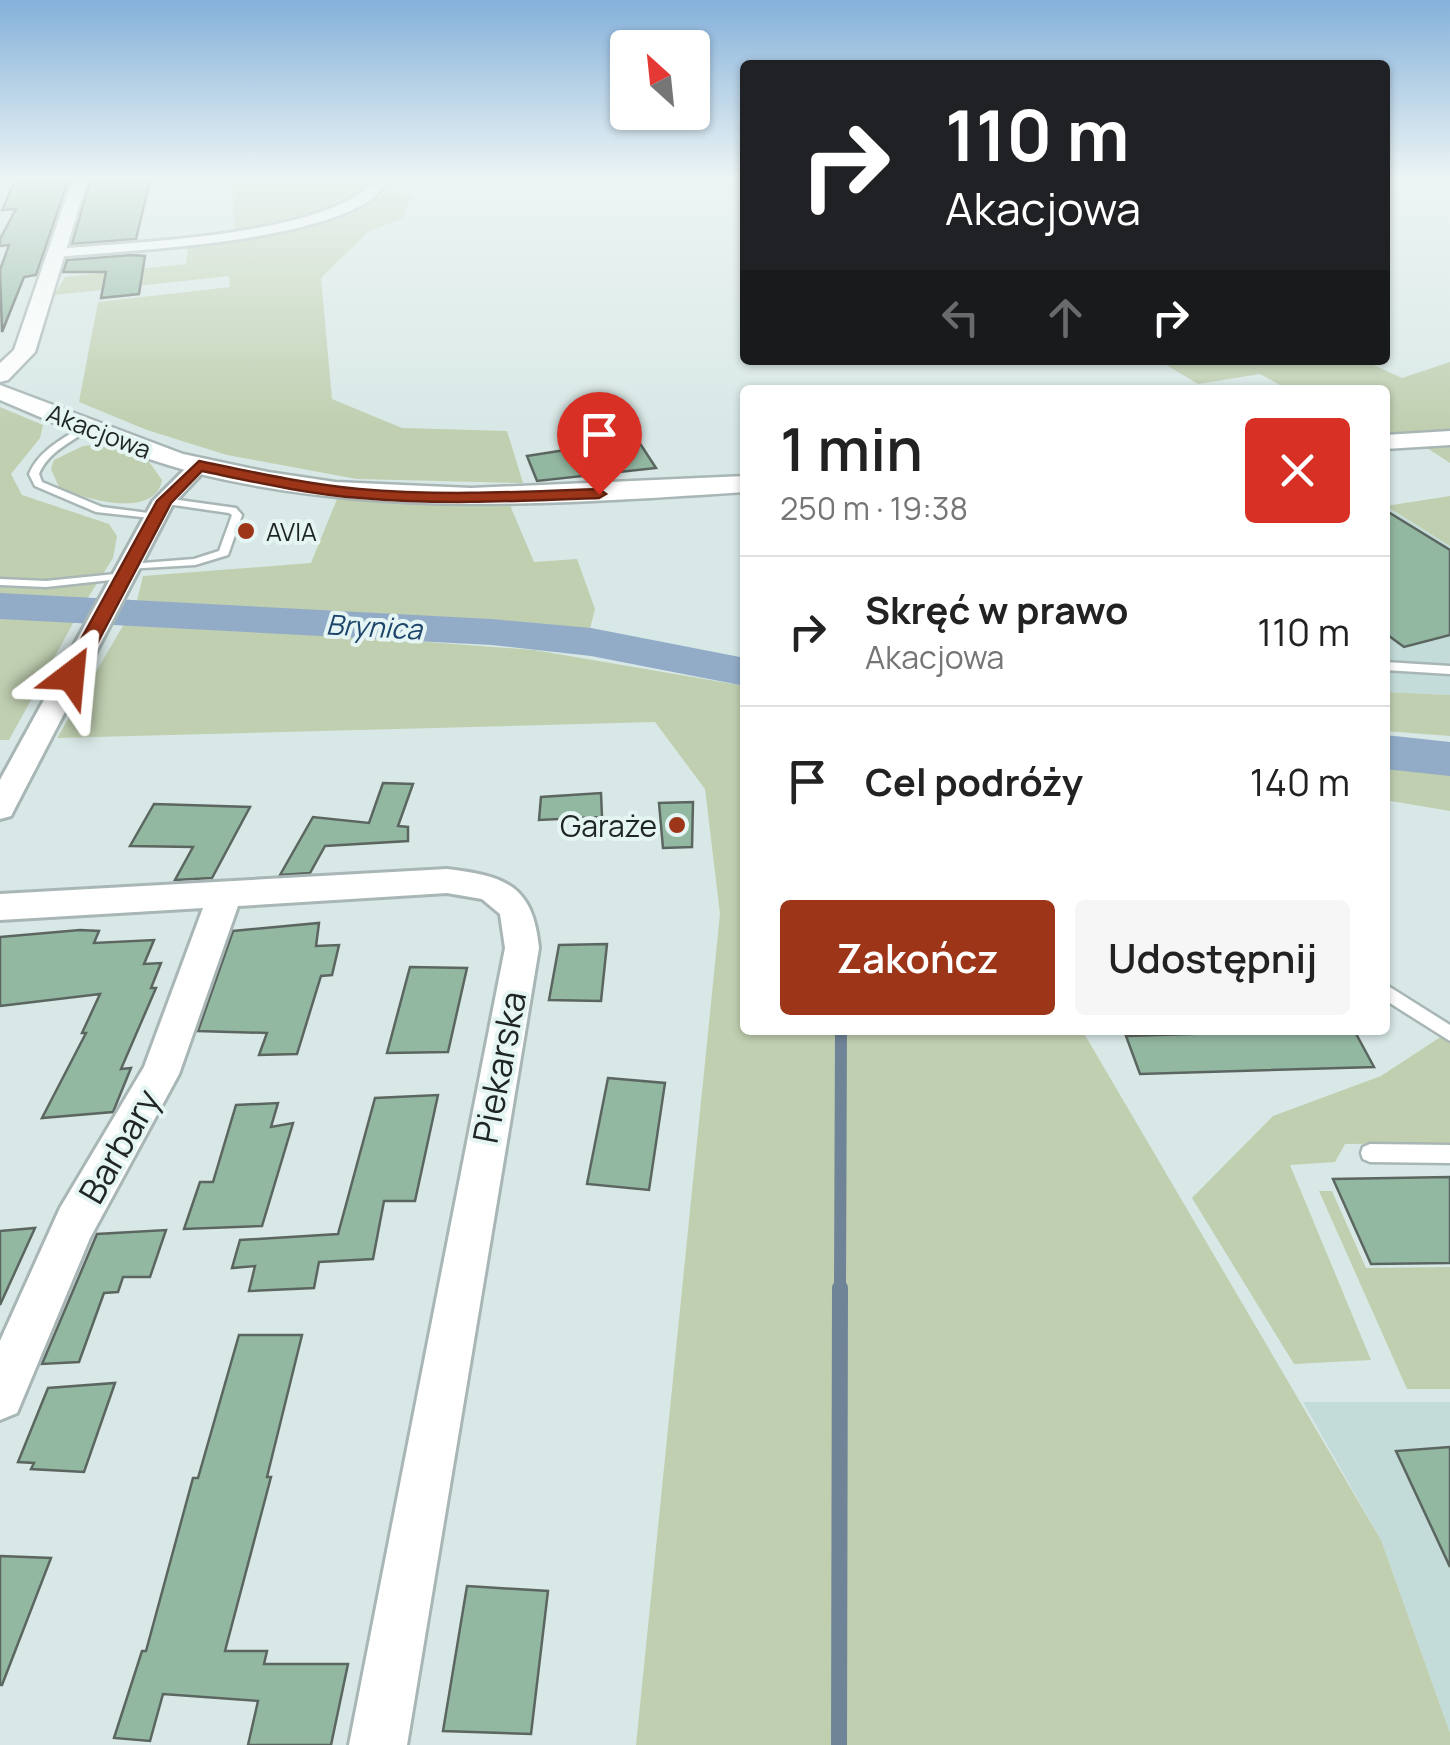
<!DOCTYPE html>
<html lang="pl">
<head>
<meta charset="utf-8">
<style>
  body { margin:0; font-family:Manrope,sans-serif; background:#f6f6f6; color:#222; height:100vh; display:flex; flex-direction:column; font-size:38px; white-space:nowrap }
  * { box-sizing:border-box; margin:0 }
  p { font-size:32px; color:#767676 }
  .icon { flex:none; width:55px; height:55px; fill:none; stroke:currentColor; stroke-width:2; stroke-linecap:round; stroke-linejoin:round }
  .map { position:relative; flex:1; overflow:hidden }
  .drawer { position:absolute; left:740px; top:385px; width:650px; height:650px; display:flex; flex-direction:column; background:#fff; border-radius:10px; box-shadow:0 2px 8px #0004 }
  .drawer>* { flex:none }
  .top-card { position:absolute; left:740px; top:60px; width:650px; height:305px; border-radius:10px; box-shadow:0 2px 8px #0004; background:#202124; color:#fff; overflow:hidden }
  .needle { width:65px; rotate:333deg }
  .controls { position:absolute; left:610px; top:30px; display:grid; gap:20px }
  .controls a { display:grid; place-items:center; width:100px; height:100px; border-radius:10px; background:#fff; box-shadow:0 2px 8px #0004; font-size:50px }
  .pin { position:absolute; display:grid; place-items:center; width:85px; height:85px; color:#fff; margin:-102px -42px; border-radius:50% 50% 50% 0; rotate:-45deg; box-shadow:0 0 10px #0007 }
  .pin .icon { rotate:45deg }
  .me { position:absolute; width:110px; margin:-55px; rotate:29deg; stroke-linejoin:round; filter:drop-shadow(0 0 8px #0008) }
  .turn { display:flex; align-items:center; gap:35px; height:210px; padding:0 40px; font-size:45px }
  .turn .icon { width:130px; height:130px; stroke-width:2.5 }
  .turn b { display:block; font-size:70px; line-height:85px }
  .lanes { display:flex; align-items:center; height:95px; padding:0 40px; background:#0003; justify-content:center; gap:50px; direction:ltr }
  .lanes .off { opacity:.35 }
  .round { display:grid; place-items:center; flex:none; width:105px; height:105px; border-radius:10px; background:#f6f6f6 }
  .head { display:flex; align-items:center; justify-content:space-between; height:170px; padding:0 40px }
  h1 { font-size:60px; font-weight:600; line-height:75px }
  .primary-button { display:flex; gap:20px; margin-top:auto; padding:20px 40px }
  .primary-button a { flex:1; height:115px; border-radius:10px; background:#9d3518; color:#fff; font-size:40px; font-weight:600; line-height:115px; text-align:center }
  .primary-button a+a { background:#f6f6f6; color:#222 }
  ul { padding:0; list-style:none }
  li { display:flex; align-items:center; gap:30px; height:150px; padding:0 40px; border-top:2px solid #e0e0e0 }
  li div { flex:1 }
  li b { display:block; font-size:38px }
  li em { font-style:normal }
  .map>svg:first-child { display:block }
  .built { fill:#c4dcd9 }
  .green { fill:#c0cfb0 }
  .lines { fill:none; stroke-linecap:round; stroke-linejoin:round }
  .stream-far1 { stroke:#708497; stroke-width:12 }
  .stream { stroke:#708497; stroke-width:16 }
  .river { fill:#92acc8; fill-rule:evenodd }
  .building { fill:#93b8a2; stroke:#5c6660; stroke-width:2.5 }
  .service-casing { stroke:#a8b6b5; stroke-width:5 }
  .minor-casing { stroke:#a8b6b5; stroke-width:6 }
  .tertiary-casing { stroke:#a8b6b5; stroke-width:5 }
  .service { fill:#fff; fill-rule:evenodd }
  .minor { fill:#fff; fill-rule:evenodd }
  .tertiary { fill:#fff; fill-rule:evenodd }
  .route { fill:#9d3518; stroke:#662210; stroke-width:2.5 }
  .poi-dot { fill:#9d3518; stroke:#e5f5f3; stroke-width:4 }
  .labels { text-anchor:middle; dominant-baseline:central; stroke-width:8; stroke-linejoin:round; paint-order:stroke }
  .far-street-label { font-size:25px; fill:#1f2524; stroke:#e5f5f3 }
  .far-poi-label { font-size:25px; fill:#1f2524; stroke:#e5f5f3; text-anchor:start }
  .far-water-label { font-size:28px; font-style:italic; fill:#1d446b; stroke:#e5f5f3 }
  .poi-label { font-size:30px; fill:#1f2524; stroke:#e5f5f3; text-anchor:end }
  .near-street-label { font-size:35px; fill:#1f2524; stroke:#e5f5f3 }
</style>
</head>
<body>
<div class="map">
<svg width="1450" height="1745" viewBox="0 0 1450 1745">
  <rect width="100%" height="100%" fill="#d8e8e6"/>
  <g class="built">
    <path d="M 1385,506 L 1450,546 L 1450,695 L 1385,692 Z"/>
    <path d="M 1303,1402 L 1450,1402 L 1450,1733 L 1381,1540 Z"/>
  </g>
  <g class="green">
    <path d="M 233,181 L 364,181 L 367,192 L 332,209 L 234,230 Z"/>
    <path d="M 390,191 L 412,197 L 402,219 L 369,231 L 321,278 L 332,399 L 402,428 L 507,431 L 523,483 L 357,479 L 227,455 L 147,430 L 79,402 L 98,302 L 230,287 L 229,276 L 54,295 L 65,277 L 186,264 L 188,243 C 259,235 328,228 390,191 Z"/>
    <path d="M 1158,360 L 1363,360 L 1402,378 L 1450,362 L 1450,463 L 1424,446 L 1385,436 L 1385,390 L 1289,390 L 1260,374 L 1198,384 Z"/>
    <path d="M 0,407 L 43,425 L 40,438 L 11,474 L 22,495 L 109,524 L 117,536 L 113,558 L 84,604 L 0,600 Z"/>
    <path d="M 109,443 L 147,459 L 162,480 C 155,520 83,499 59,487 L 51,469 L 54,460 L 83,446 Z"/>
    <path d="M 1450,496 L 1450,546 L 1386,506 Z"/>
    <path d="M 337,499 L 509,503 L 534,562 L 577,559 L 595,609 L 588,637 L 514,629 L 136,605 L 143,576 L 311,563 Z"/>
    <path d="M 0,612 L 77,616 L 9,740 L 0,740 Z"/>
    <path d="M 127,619 L 534,650 L 745,686 L 745,1030 L 1082,1030 L 1381,1540 L 1450,1733 L 1450,1745 L 636,1745 L 720,914 L 705,789 L 655,722 L 57,738 Z"/>
    <path d="M 1385,692 L 1450,695 L 1450,736 L 1385,731 Z"/>
    <path d="M 1385,766 L 1450,771 L 1450,811 L 1385,800 Z"/>
    <path d="M 1442,1036 L 1450,1042 L 1450,1143 L 1345,1144 L 1335,1162 L 1290,1165 L 1371,1360 L 1294,1364 L 1192,1198 L 1273,1116 L 1381,1076 Z"/>
    <path d="M 1319,1191 L 1332,1191 L 1366,1268 L 1450,1267 L 1450,1389 L 1407,1389 Z"/>
  </g>
  <g class="lines">
    <path class="stream-far1" d="M 840,1290 L 841,1030"/>
    <path class="stream" d="M 839,1745 L 840,1288"/>
    <g class="river">
      <path d="M 0,593 L 491,619 L 591,628 L 745,658 L 745,686 L 591,656 L 491,645 L 0,619 Z"/>
      <path d="M 1385,735 L 1450,742 L 1450,776 L 1385,769 Z"/>
    </g>
  </g>
  <g class="building">
    <path d="M 15,181 L 68,181 L 36,275 L 24,277 L 2,332 L 0,270 L 9,245 L 0,246 L 0,239 L 16,209 L 2,210 Z"/>
    <path d="M 90,181 L 150,181 L 136,239 L 72,244 Z"/>
    <path d="M 132,255 L 145,256 L 139,294 L 101,298 L 106,272 L 63,272 L 67,260 Z"/>
    <path d="M 624,419 L 656,468 L 537,481 L 527,456 L 610,443 L 598,423 Z"/>
    <path d="M 1385,510 L 1450,550 L 1450,635 L 1404,647 L 1385,633 Z"/>
    <path d="M 383,783 L 413,784 L 398,826 L 408,827 L 408,841 L 325,846 L 310,873 L 280,875 L 313,817 L 369,823 Z"/>
    <path d="M 601,793 L 602,817 L 539,820 L 541,797 Z"/>
    <path d="M 693,802 L 692,847 L 663,848 L 659,803 Z"/>
    <path d="M 154,804 L 250,807 L 212,878 L 175,880 L 193,847 L 130,846 Z"/>
    <path d="M 319,923 L 316,946 L 339,945 L 332,975 L 321,976 L 297,1054 L 259,1055 L 267,1033 L 198,1031 L 233,931 Z"/>
    <path d="M 80,930 L 99,931 L 94,943 L 154,940 L 144,964 L 161,963 L 151,988 L 156,988 L 121,1069 L 131,1068 L 113,1112 L 42,1118 L 86,1033 L 82,1033 L 100,994 L 0,1006 L 0,937 Z"/>
    <path d="M 607,944 L 601,1001 L 549,1000 L 559,945 Z"/>
    <path d="M 410,967 L 467,968 L 448,1052 L 387,1053 Z"/>
    <path d="M 1318,1030 L 1354,1030 L 1374,1067 L 1140,1074 L 1126,1036 Z"/>
    <path d="M 608,1078 L 665,1083 L 649,1190 L 587,1184 Z"/>
    <path d="M 438,1095 L 415,1201 L 384,1201 L 373,1259 L 319,1262 L 314,1288 L 249,1291 L 255,1266 L 232,1268 L 240,1240 L 338,1234 L 375,1098 Z"/>
    <path d="M 278,1103 L 271,1127 L 293,1123 L 262,1226 L 184,1229 L 200,1182 L 213,1182 L 236,1105 Z"/>
    <path d="M 1450,1177 L 1450,1263 L 1371,1264 L 1333,1179 Z"/>
    <path d="M 35,1228 L 0,1305 L 0,1231 Z"/>
    <path d="M 166,1230 L 150,1277 L 123,1277 L 118,1292 L 104,1293 L 79,1362 L 42,1364 L 97,1234 Z"/>
    <path d="M 239,1335 L 302,1335 L 267,1477 L 271,1477 L 225,1651 L 267,1651 L 264,1664 L 348,1664 L 331,1745 L 248,1745 L 258,1701 L 163,1694 L 150,1741 L 114,1738 L 142,1651 L 146,1651 L 193,1478 L 198,1478 Z"/>
    <path d="M 115,1383 L 84,1472 L 31,1469 L 34,1463 L 18,1462 L 48,1388 Z"/>
    <path d="M 1450,1447 L 1450,1567 L 1396,1451 Z"/>
    <path d="M 0,1556 L 51,1558 L 2,1685 L 0,1685 Z"/>
    <path d="M 467,1586 L 548,1591 L 531,1734 L 443,1731 Z"/>
  </g>
  <g class="lines">
    <g class="service-casing">
      <g id="service">
        <path d="M 85,425 L 92,427 C 74,441 48,451 39,474 L 42,482 L 102,507 L 156,514 L 161,517 L 160,519 L 96,512 L 35,486 L 29,474 C 39,450 64,438 85,425 Z"/>
        <path d="M 164,498 L 236,508 L 242,515 L 228,555 L 195,565 L 126,569 L 126,565 L 130,564 L 194,559 L 219,551 L 232,515 L 229,513 L 160,503 L 159,501 Z"/>
        <path d="M 125,573 L 129,574 L 129,578 L 46,587 L 0,585 L 0,579 L 46,581 Z"/>
        <path d="M 1385,662 L 1450,666 L 1450,674 L 1385,670 Z"/>
        <path d="M 1385,984 L 1450,1025 L 1450,1041 L 1385,1000 Z"/>
        <path d="M 1370,1144 L 1450,1145 L 1450,1163 L 1370,1162 L 1363,1159 L 1361,1153 L 1363,1147 Z"/>
      </g>
    </g>
    <g class="minor-casing">
      <g id="minor">
        <path d="M 375,181 L 388,181 C 381,189 375,198 366,203 C 293,244 142,249 56,257 L 49,253 L 56,249 C 134,242 322,237 375,181 Z"/>
        <path d="M 199,460 L 209,466 L 173,504 L 15,808 L 11,816 L 0,819 L 0,780 L 153,501 L 192,462 Z"/>
        <path d="M 447,869 C 505,876 533,885 539,948 L 407,1745 L 349,1745 L 505,948 L 500,914 L 482,899 L 447,893 L 238,906 L 179,1074 L 90,1238 L 17,1413 L 0,1420 L 0,1341 L 60,1208 L 144,1067 L 203,908 L 0,920 L 0,894 Z"/>
      </g>
    </g>
    <g class="tertiary-casing">
      <g id="tertiary">
        <path d="M 72,181 L 87,181 L 35,352 L 8,380 L 0,382 L 0,363 L 14,350 Z"/>
        <path d="M 0,385 L 183,454 L 268,472 L 335,482 L 471,488 L 745,476 L 745,492 C 561,504 373,518 192,472 C 126,454 63,427 0,400 Z"/>
        <path d="M 1450,431 L 1450,445 L 1385,449 L 1385,435 Z"/>
      </g>
    </g>
    <use href="#service" class="service"/>
    <use href="#minor" class="minor"/>
    <use href="#tertiary" class="tertiary"/>
  </g>
  <linearGradient id="sky" x2="0" y2="1"><stop stop-color="#85b1db"/><stop offset="0.42" stop-color="#edf5f4"/><stop offset="1" stop-color="#edf5f4" stop-opacity="0"/></linearGradient>
  <rect width="1450" height="426" fill="url(#sky)"/>
  <path class="route" d="M 199,461 C 252,472 305,484 359,489 C 439,496 519,492 599,489 L 606,494 L 599,498 C 519,501 440,505 361,498 C 307,494 255,482 202,471 L 171,503 L 80,676 L 71,682 L 64,680 L 61,676 L 157,501 Z"/>
  <g class="poi-dot">
    <circle cx="246" cy="531" r="10"/>
    <circle cx="677" cy="825" r="10"/>
  </g>
  <g class="labels">
    <g class="far-street-label">
      <text transform="translate(99 431) rotate(21)">Akacjowa</text>
    </g>
    <g class="far-poi-label">
      <text x="266" y="531">AVIA</text>
    </g>
    <g class="far-water-label">
      <text transform="translate(374 626) rotate(3)">Brynica</text>
    </g>
    <g class="poi-label">
      <text x="657" y="825">Garaże</text>
    </g>
    <g class="near-street-label">
      <text transform="translate(499 1067) rotate(-79)">Piekarska</text>
      <text transform="translate(119 1146) rotate(-60)">Barbary</text>
    </g>
  </g>
</svg>
<div class="controls">
<a><svg class="needle" viewBox="-14 -14 28 28"><path d="M0-13l5 13h-10z" fill="#e53935"/><path d="M0 13l5-13h-10z" fill="#767676"/></svg></a>
</div>
<div class="pin" style="left:599px;top:494px;background:#d93025"><svg class="icon" aria-label="arrive" viewBox="0 0 24 24"><path d="M6 21V4h12l-3 4 3 4H6"/></svg></div>
<svg class="me" style="left:71px;top:676px" viewBox="-20 -20 40 40"><path d="M0-17L14 15 0 8-14 15z" fill="#9d3518" stroke="#fff" stroke-width="4"/></svg>
<div class="top-card">
<div class="turn"><svg class="icon" aria-label="right" viewBox="0 0 24 24"><path d="M7 20v-9h11M14 6l5 5-5 5"/></svg><div><b>110 m</b>Akacjowa</div></div>
<div class="lanes"><svg class="icon off" aria-label="left" viewBox="0 0 24 24"><path d="M17 20v-9H6M10 6l-5 5 5 5"/></svg><svg class="icon off" aria-label="ahead" viewBox="0 0 24 24"><path d="M12 20V5M6 11l6-6 6 6"/></svg><svg class="icon" aria-label="right" viewBox="0 0 24 24"><path d="M7 20v-9h11M14 6l5 5-5 5"/></svg></div>
</div>
<section class="drawer">
<div class="head"><div><h1>1 min</h1><p>250 m · 19:38</p></div><a class="round" style="background:#d93025;color:#fff"><svg class="icon" aria-label="close" viewBox="0 0 24 24"><path d="M6 6l12 12M18 6L6 18"/></svg></a></div>
<ul>
<li><svg class="icon" aria-label="right" viewBox="0 0 24 24"><path d="M7 20v-9h11M14 6l5 5-5 5"/></svg><div><b>Skręć w prawo</b><p>Akacjowa</p></div><em>110 m</em></li>
<li><svg class="icon" aria-label="arrive" viewBox="0 0 24 24"><path d="M6 21V4h12l-3 4 3 4H6"/></svg><div><b>Cel podróży</b></div><em>140 m</em></li>
</ul>
<div class="primary-button"><a>Zakończ</a><a>Udostępnij</a></div>
</section>
</div>
</body>
</html>
